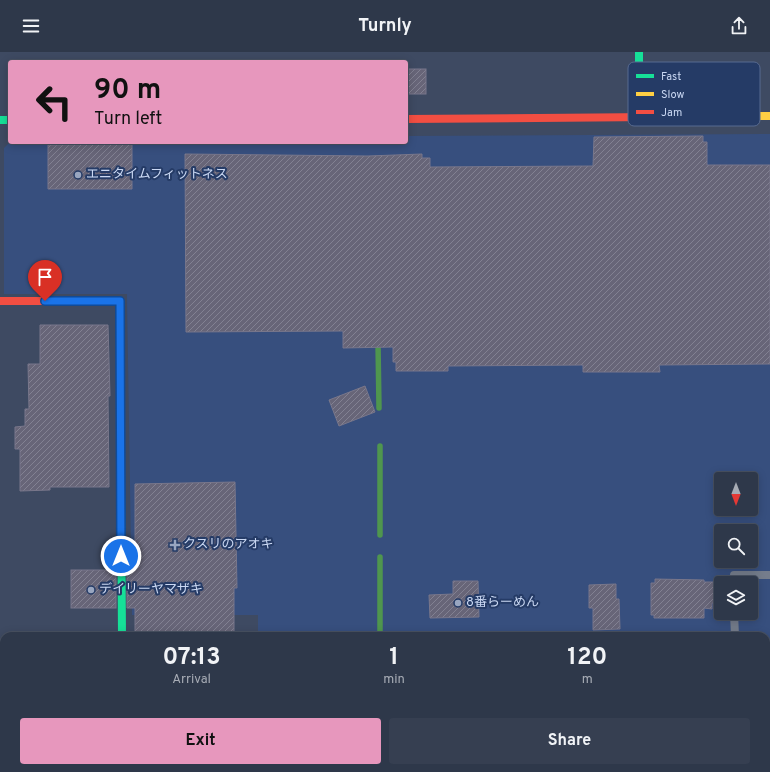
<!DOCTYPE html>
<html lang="en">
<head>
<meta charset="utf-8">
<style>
  body { margin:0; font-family:Overpass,"Noto Sans JP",sans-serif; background:#363f51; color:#f1f3f6; height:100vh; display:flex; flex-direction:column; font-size:15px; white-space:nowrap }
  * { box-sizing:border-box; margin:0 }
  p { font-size:13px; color:#a7acb5 }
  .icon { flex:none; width:22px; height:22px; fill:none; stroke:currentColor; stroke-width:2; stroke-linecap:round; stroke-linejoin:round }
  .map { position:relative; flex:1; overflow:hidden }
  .sheet { position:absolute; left:0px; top:580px; width:770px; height:140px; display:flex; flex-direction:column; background:#2e384a; border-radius:12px 12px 0 0; box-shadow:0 2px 10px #0003,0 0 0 1px #495262 }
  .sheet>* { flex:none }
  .banner { position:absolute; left:8px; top:8px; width:400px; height:84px; border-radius:4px; box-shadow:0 2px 10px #0003,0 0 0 1px #495262; background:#e797bd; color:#111; overflow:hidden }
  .needle { width:26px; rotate:180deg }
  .controls { position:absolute; left:714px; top:420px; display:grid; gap:8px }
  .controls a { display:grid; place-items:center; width:44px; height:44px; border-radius:4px; background:#2e384a; box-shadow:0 2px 10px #0003,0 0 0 1px #495262; font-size:20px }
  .pin { position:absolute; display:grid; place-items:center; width:34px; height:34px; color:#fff; margin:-41px -17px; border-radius:50% 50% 50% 0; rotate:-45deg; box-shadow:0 0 4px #0007 }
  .pin .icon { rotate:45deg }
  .me { position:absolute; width:44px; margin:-22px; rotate:0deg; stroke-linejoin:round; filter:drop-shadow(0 0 3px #0008) }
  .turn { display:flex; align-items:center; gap:14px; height:84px; padding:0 20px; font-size:18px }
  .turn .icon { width:52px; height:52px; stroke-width:2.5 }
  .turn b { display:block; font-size:28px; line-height:34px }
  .eta { display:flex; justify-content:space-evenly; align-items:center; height:68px; text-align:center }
  .eta b { font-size:24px; font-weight:700; line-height:28px }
  .cta { display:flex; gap:8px; margin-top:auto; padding:8px 20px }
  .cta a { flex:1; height:46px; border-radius:4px; background:#e797bd; color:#111; font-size:16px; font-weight:700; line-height:46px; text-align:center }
  .cta a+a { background:#363f51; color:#f1f3f6 }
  header { display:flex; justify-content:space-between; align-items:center; height:52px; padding:0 20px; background:#2e384a; font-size:18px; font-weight:700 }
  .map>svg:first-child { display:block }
  .built { fill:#374f7e; fill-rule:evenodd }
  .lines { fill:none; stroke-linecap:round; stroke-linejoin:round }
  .stream { stroke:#4f964e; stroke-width:5.5 }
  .building { fill:url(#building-hatch); stroke:#79778b }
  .lane { stroke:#757d8c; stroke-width:8 }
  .street { stroke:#757d8c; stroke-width:8 }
  .fast { stroke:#16e098; stroke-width:8 }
  .slow { stroke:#ffcf43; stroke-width:8 }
  .jam { stroke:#f24e42; stroke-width:8 }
  .route-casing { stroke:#114b97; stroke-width:10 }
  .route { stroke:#1a73e8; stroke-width:7 }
  .poi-dot { fill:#99a6c0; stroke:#253b66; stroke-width:1.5 }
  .labels { text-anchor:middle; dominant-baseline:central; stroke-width:4; stroke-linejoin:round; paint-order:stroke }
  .poi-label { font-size:13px; fill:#cad8f3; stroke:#253b66; text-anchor:start }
  .key { fill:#253b66; stroke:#576a90; stroke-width:1 }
  .key-label { font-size:11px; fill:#cad8f3 }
</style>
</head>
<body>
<header><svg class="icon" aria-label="menu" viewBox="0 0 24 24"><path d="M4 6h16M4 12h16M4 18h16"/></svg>Turnly<svg class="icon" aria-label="share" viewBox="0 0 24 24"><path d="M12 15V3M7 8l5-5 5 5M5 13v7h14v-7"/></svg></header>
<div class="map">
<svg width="770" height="720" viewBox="0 0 770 720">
  <defs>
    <pattern id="building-hatch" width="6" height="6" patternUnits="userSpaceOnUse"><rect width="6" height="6" fill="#676578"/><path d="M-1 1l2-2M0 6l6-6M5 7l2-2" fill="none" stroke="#828192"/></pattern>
  </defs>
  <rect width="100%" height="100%" fill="#3e4a62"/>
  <g class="built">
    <path d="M 770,82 L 770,615 L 766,615 L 766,584 L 297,584 L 296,579 L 258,580 L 258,563 L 132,563 L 127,242 L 4,242 L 4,96 L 10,90 L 406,90 L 406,84 ZM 721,427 L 751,427 L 751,457 L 721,457 ZM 721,479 L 751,479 L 751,509 L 721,509 ZM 721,531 L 751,531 L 751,561 L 721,561 Z"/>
    <path d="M 770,680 L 770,720 L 550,720 L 550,716 L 766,716 L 766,681 Z"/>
  </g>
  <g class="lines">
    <g class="stream">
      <path d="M 378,291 L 379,356"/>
      <path d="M 380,394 L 380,483"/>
      <path d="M 380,582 L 380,505"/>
      <path d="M 381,719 L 381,720"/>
    </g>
  </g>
  <g class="building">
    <rect x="406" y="17" width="20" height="25"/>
    <path d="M 703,84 L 703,90 L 707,90 L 707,113 L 770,113 L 770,312 L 659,313 L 660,320 L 583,320 L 583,313 L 448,314 L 448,319 L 396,319 L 396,310 L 393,310 L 393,295 L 343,296 L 343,279 L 186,280 L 185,102 L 368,104 L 422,102 L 422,106 L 430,106 L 430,115 L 593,114 L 594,85 Z"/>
    <path d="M 132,92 L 132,137 L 48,137 L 48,93 Z"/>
    <path d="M 40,273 L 108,273 L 110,344 L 108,344 L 109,435 L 50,435 L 50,438 L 20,439 L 20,397 L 15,397 L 15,375 L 25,374 L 25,357 L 29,357 L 28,312 L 40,312 Z"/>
    <path d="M 365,334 L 375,360 L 339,374 L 329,348 Z"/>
    <path d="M 235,430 L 237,536 L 234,536 L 234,581 L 216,581 L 216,584 L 135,584 L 135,556 L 127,556 L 127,518 L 135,517 L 135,432 Z"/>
    <rect x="71" y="518" width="45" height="38"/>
    <path d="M 655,527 L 704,528 L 704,530 L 721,530 L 721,551 L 712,551 L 712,557 L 704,556 L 704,566 L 654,566 L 654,563 L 651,563 L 651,531 L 655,531 Z"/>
    <path d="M 453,529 L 478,529 L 479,565 L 430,566 L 429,543 L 453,542 Z"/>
    <path d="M 616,532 L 616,547 L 619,547 L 620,577 L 593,578 L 593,556 L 589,556 L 589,533 Z"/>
  </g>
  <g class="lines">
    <g class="lane">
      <path d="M 734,531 L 734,523 L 770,523"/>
      <path d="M 734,561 L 735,584"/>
      <path d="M 766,603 L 770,602"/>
    </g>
    <path class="street" d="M 255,716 L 255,720"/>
    <g class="fast">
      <path d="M 639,0 L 639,66"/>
      <path d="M 0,68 L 10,68"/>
      <path d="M 120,296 L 122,584"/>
      <path d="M 0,642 L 4,643"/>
    </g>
    <g class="slow">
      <path d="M 653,65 L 770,64"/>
      <path d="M 538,716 L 538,720"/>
    </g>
    <g class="jam">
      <path d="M 406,67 L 653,65"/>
      <path d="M 0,249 L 120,249 L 120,296"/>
      <path d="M 766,648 L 770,648"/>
    </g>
  </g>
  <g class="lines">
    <g class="route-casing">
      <path id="route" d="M 45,249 L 120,249 L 121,504"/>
    </g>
    <use href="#route" class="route"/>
  </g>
  <g class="poi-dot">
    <circle cx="78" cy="123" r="4"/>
    <path d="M173 487h4v4h4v4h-4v4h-4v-4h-4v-4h4z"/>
    <circle cx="91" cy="538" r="4"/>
    <circle cx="458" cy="551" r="4"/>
  </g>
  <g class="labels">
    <g class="poi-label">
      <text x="86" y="123">エニタイムフィットネス</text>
      <text x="183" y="493">クスリのアオキ</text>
      <text x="99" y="538">デイリーヤマザキ</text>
      <text x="466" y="551">8番らーめん</text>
    </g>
  </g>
  <rect x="628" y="10" width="132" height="64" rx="6" class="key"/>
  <rect x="636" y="22" width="18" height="4" fill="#16e098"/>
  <rect x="636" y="40" width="18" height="4" fill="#ffcf43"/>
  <rect x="636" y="58" width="18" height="4" fill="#f24e42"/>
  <g class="key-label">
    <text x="661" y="28">Fast</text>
    <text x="661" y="46">Slow</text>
    <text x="661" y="64">Jam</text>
  </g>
</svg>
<div class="controls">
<a><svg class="needle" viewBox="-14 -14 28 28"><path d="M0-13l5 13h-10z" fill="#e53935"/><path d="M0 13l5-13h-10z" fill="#a7acb5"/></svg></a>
<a><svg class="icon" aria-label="search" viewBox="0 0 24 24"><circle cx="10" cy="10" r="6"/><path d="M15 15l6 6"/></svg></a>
<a><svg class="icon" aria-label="layers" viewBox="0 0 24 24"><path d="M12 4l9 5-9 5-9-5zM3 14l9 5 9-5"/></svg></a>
</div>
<div class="pin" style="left:45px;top:249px;background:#d93025"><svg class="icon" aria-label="arrive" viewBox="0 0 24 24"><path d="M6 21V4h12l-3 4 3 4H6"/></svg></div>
<svg class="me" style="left:121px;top:504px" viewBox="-20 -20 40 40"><circle r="17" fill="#1a73e8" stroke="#fff" stroke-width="3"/><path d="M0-11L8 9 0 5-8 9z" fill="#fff"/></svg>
<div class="banner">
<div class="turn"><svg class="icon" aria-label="left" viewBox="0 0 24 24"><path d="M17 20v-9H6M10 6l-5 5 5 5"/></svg><div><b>90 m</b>Turn left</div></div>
</div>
<section class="sheet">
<div class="eta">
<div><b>07:13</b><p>Arrival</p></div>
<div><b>1</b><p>min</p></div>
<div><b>120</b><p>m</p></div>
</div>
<div class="cta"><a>Exit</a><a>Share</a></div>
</section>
</div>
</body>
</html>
